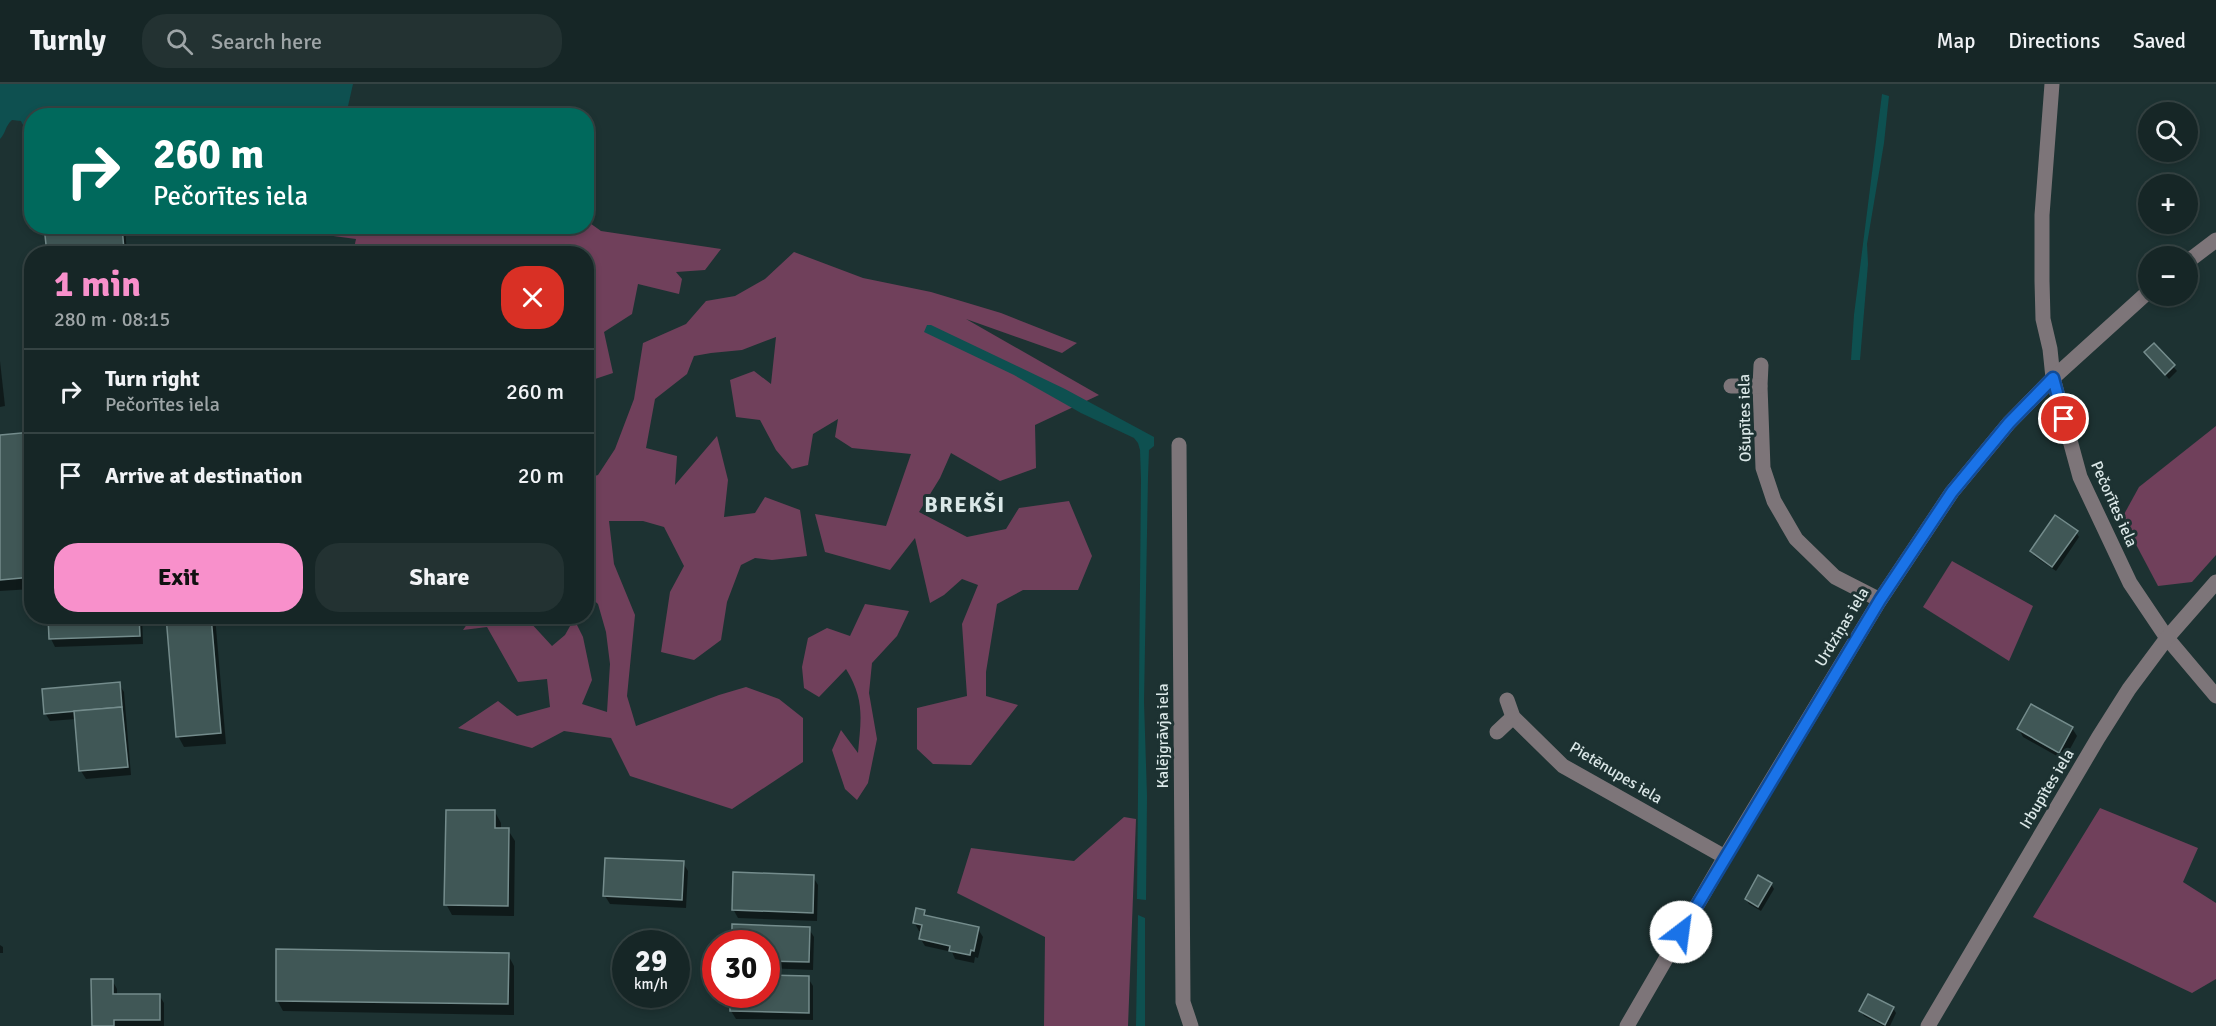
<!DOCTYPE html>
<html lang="en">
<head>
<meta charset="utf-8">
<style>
  body { margin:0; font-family:Signika,sans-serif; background:#233232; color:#f1f3f6; height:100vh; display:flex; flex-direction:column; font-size:22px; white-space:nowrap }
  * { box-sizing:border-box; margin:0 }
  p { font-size:20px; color:#9ea5a7 }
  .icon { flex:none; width:33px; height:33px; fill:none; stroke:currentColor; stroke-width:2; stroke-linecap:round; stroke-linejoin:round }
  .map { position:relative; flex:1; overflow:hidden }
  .details { position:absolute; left:24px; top:162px; width:570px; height:378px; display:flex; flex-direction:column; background:#162626; border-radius:24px; box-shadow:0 3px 9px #0003,0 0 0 2px #354343 }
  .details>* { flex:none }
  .banner { position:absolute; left:24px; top:24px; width:570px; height:126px; border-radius:24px; box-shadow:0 3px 9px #0003,0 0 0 2px #354343; background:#00695c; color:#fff; overflow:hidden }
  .fabs { position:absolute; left:2138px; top:18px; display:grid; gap:12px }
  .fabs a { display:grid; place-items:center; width:60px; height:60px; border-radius:50%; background:#162626; box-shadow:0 3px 9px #0003,0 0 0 2px #354343; font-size:30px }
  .speed { position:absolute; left:612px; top:846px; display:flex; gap:12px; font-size:30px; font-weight:700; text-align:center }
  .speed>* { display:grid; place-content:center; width:78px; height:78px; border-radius:50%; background:#162626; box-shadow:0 3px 9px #0003,0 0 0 2px #354343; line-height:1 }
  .speed small { font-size:15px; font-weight:400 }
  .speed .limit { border:9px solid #d22; background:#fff; color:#111 }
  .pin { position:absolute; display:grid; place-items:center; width:51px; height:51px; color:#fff; margin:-26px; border:3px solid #fff; border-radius:50%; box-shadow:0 2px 6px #0007 }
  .me { position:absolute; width:66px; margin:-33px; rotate:30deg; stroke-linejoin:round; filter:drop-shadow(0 0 4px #0008) }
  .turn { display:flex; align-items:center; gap:21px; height:126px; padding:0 30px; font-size:27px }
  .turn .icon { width:78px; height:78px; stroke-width:2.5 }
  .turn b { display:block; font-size:42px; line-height:51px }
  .round { display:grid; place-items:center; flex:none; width:63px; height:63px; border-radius:24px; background:#233232 }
  .headline { display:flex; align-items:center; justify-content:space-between; height:102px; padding:0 30px }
  h1 { font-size:36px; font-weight:700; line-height:45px; color:#f890cb }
  .primary-button { display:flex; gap:12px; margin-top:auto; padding:12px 30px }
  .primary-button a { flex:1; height:69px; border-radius:24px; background:#f890cb; color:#111; font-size:24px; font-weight:700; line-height:69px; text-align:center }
  .primary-button a+a { background:#233232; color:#f1f3f6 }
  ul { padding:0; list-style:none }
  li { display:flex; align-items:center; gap:18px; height:84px; padding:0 30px; border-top:2px solid #354343 }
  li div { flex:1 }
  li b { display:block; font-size:22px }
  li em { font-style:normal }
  header { display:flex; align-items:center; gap:36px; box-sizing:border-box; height:84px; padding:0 30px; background:#162626; border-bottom:2px solid #354343 }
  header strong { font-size:28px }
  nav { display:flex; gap:33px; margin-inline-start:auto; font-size:21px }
  .search { width:420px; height:54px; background:#233232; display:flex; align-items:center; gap:15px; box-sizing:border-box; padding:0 21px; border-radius:24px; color:#9ea5a7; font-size:22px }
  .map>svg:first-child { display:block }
  .green { fill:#70405b }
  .water { fill:#0e5050 }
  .shadow { fill:#0007; fill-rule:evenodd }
  .building { fill:#405756; stroke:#748c8c; stroke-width:1.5 }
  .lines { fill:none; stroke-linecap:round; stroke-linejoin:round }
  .minor { stroke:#7d7579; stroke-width:15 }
  .route-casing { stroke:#114b97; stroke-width:15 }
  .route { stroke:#1a73e8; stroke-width:10 }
  .labels { text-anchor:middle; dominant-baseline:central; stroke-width:6; stroke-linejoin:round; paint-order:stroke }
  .street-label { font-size:16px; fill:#dae7e7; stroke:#1d3232 }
  .district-label { font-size:22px; font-weight:bold; letter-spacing:1.5px; fill:#dae7e7; stroke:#1d3232 }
</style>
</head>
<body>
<header>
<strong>Turnly</strong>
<div class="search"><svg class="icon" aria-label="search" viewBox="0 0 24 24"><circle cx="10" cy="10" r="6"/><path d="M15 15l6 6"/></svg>Search here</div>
<nav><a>Map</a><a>Directions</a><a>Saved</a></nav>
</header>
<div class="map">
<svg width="2216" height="942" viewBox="0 0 2216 942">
  <rect width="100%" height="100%" fill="#1d3232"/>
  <g class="green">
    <path d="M 587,137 L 601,147 L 721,165 L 705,186 L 676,188 L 682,195 L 679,210 L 638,200 L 632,230 L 604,248 L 613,289 L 589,297 L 587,300 L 586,170 L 353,169 L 356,155 L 288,146 L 246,145 L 245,143 L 451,142 L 459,145 L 465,142 L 586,142 Z"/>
    <path d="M 794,168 L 863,194 L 931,208 L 1001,229 L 1077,259 L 1062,269 L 966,235 L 1099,311 L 1035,341 L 1036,384 L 1000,397 L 951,369 L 940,394 L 919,428 L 967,453 L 1006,445 L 1019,424 L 1069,417 L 1092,472 L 1078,506 L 1023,506 L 997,520 L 986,588 L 986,612 L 1018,621 L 971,681 L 933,680 L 917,665 L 917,624 L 967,612 L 962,540 L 978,501 L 962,495 L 944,511 L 930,519 L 915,454 L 890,486 L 825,468 L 815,430 L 886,442 L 911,370 L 852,364 L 835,353 L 838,335 L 813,350 L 808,381 L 792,385 L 776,366 L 760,336 L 736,333 L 730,296 L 754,287 L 771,300 L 776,253 L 742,266 L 711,269 L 694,272 L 687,290 L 655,315 L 646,364 L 677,372 L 675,401 L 717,352 L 728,396 L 724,433 L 755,429 L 765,413 L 800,426 L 807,472 L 772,476 L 755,474 L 741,481 L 727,518 L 721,556 L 694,576 L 661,568 L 670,508 L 684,482 L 664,443 L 643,437 L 609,437 L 614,480 L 635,531 L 627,612 L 636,642 L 719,611 L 746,603 L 779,615 L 803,634 L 803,678 L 732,725 L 630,692 L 611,654 L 564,647 L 532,664 L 458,644 L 498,617 L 517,632 L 550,623 L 547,595 L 518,598 L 487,543 L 463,546 L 472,533 L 530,533 L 529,537 L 552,562 L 565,551 L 574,535 L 583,553 L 592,596 L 582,620 L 607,628 L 610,580 L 606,548 L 598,520 L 587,510 L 587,394 L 598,391 L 615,365 L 634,315 L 643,259 L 686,240 L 706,217 L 735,212 L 765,195 Z"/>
    <path d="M 2216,342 L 2216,471 L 2192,498 L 2158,502 L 2122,434 L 2139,403 Z"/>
    <path d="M 1952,477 L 2033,522 L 2009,577 L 1923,523 Z"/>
    <path d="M 865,520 L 909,527 L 897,552 L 872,579 L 869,609 L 877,655 L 868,699 L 857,716 L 845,705 L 832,666 L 841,646 L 858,669 C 861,635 865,616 846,585 L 819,613 L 804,604 L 802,583 L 808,554 L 827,544 L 850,552 Z"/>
    <path d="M 2100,724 L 2198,764 L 2183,798 L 2216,819 L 2216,895 L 2192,909 L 2033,833 Z"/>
    <path d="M 1124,733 L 1136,735 L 1128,942 L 1044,942 L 1045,853 L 957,809 L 971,764 L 1074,777 Z"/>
  </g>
  <g class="water">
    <path d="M 0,0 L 353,0 L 346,31 L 32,32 L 31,57 L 21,37 L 12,36 C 5,42 6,49 0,55 Z"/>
    <path d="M 1882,10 L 1889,12 L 1884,59 L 1867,160 L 1868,180 L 1860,276 L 1851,276 L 1854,231 Z"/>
    <path d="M 927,241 L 931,241 L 1065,305 L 1154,353 L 1154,362 L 1149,366 L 1148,393 L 1144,618 L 1147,712 L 1146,816 L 1137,815 L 1141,395 L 1140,366 L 1138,359 L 1134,354 L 1081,329 L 1014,291 L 924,248 Z"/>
    <path d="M 1138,831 L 1145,834 L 1145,942 L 1136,942 Z"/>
  </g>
  <g class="shadow">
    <path d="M 46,142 L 125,142 L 127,170 L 48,170 Z"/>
    <path d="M 2154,261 L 2177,287 L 2169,295 L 2146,268 Z"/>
    <path d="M 0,277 L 5,322 L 0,323 Z"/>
    <path d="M 32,350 L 32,505 L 0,507 L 0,353 Z"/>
    <path d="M 2076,448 L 2079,453 L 2056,487 L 2034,472 L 2031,467 Z"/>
    <path d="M 50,532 L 142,532 L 143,560 L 55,563 L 51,555 Z"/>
    <path d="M 168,532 L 215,532 L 226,660 L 184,663 L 178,652 Z"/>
    <path d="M 119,600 L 124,608 L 131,691 L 86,695 L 81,687 L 76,635 L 50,637 L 45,629 Z"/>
    <path d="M 2072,644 L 2077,652 L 2064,676 L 2023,653 L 2019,645 ZM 2024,647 L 2067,671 L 2065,673 L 2024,650 Z"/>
    <path d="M 495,728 L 501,739 L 501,746 L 508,746 L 515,757 L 514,832 L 452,831 L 446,820 Z"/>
    <path d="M 683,779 L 688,787 L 686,824 L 610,820 L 605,812 Z"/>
    <path d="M 813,793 L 818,801 L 817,837 L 738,834 L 733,825 Z"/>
    <path d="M 1771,800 L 1774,805 L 1761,827 L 1749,820 L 1746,815 Z"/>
    <path d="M 924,828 L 928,833 L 978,845 L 983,853 L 978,874 L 975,873 L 974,879 L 955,875 L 952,868 L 925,862 L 920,854 L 922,847 L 919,847 L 914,838 Z"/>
    <path d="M 809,845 L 814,853 L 813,886 L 766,884 L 766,860 Z"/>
    <path d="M 0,861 L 3,863 L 3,869 L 0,869 Z"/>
    <path d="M 508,871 L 514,882 L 514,931 L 283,927 L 277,916 Z"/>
    <path d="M 808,894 L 813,902 L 813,936 L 736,935 L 731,927 Z"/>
    <path d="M 112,896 L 117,905 L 117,912 L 159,911 L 164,919 L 164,942 L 93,942 Z"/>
    <path d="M 1893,924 L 1896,929 L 1890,942 L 1883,942 L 1864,932 L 1861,927 Z"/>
  </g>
  <g class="building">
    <path d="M 44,142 L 122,142 L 124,166 L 47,170 Z"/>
    <path d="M 2154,259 L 2175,281 L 2165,291 L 2144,268 Z"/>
    <path d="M 32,348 L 32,493 L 0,496 L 0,351 Z"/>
    <path d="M 2055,431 L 2078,447 L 2052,483 L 2030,467 Z"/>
    <path d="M 48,532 L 139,532 L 140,552 L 49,555 Z"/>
    <path d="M 166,532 L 211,532 L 221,649 L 176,653 Z"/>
    <path d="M 120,598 L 122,623 L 44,630 L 42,605 Z"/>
    <path d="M 2031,620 L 2073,643 L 2059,669 L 2017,645 Z"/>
    <path d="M 122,623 L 128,683 L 79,687 L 74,627 Z"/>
    <path d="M 446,726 L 495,726 L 495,744 L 509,744 L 508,822 L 444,821 Z"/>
    <path d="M 605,774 L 684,777 L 682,816 L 603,812 Z"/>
    <path d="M 733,788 L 814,791 L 813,829 L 732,826 Z"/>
    <path d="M 1758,791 L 1772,799 L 1758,823 L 1745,815 Z"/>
    <path d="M 916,824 L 925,826 L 924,831 L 979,843 L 974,867 L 971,866 L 970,871 L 949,867 L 950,862 L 919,855 L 922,841 L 913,839 Z"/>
    <path d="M 732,840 L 810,843 L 809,878 L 766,877 L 766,860 L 732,860 Z"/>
    <path d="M 276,865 L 509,869 L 508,920 L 276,917 Z"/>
    <path d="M 766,891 L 809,892 L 809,929 L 730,927 L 730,910 L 766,910 Z"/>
    <path d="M 91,895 L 113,895 L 113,910 L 160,910 L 160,936 L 114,936 L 114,942 L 92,942 Z"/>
    <path d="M 1868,910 L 1894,923 L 1885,941 L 1859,927 Z"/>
  </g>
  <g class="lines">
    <g class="minor">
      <path d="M 2052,0 L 2042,131 L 2042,197 L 2043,235 L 2050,265 L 2053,294 L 2080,393 L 2130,499 L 2167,554 L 2216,612"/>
      <path d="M 2187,178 L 2216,156"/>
      <path d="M 1761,281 L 1760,302 L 1763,384 L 1774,417 L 1796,455 L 1835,493 L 1880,516"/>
      <path d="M 1731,302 L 1760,302"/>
      <path d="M 1179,361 L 1183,918 L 1191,942"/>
      <path d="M 1507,616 L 1513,633 L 1563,682 L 1725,773"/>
      <path d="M 1497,648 L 1513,633"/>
      <path d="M 1627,942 L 1725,773 L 1880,516 L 1952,408 L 2009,339 L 2053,294 L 2148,208"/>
      <path d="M 1928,942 L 2098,654 L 2129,605 L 2167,554 L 2216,498"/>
    </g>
  </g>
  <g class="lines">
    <g class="route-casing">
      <path id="route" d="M 1681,848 L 1880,516 L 1952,408 L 2009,339 L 2053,294 L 2064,335"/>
    </g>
    <use href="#route" class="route"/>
  </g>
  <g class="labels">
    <g class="street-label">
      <text transform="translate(1745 334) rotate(-91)">Ošupītes iela</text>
      <text transform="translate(2114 420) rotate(66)">Pečorītes iela</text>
      <text transform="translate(1842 543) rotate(-59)">Urdziņas iela</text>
      <text transform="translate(1163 652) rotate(-90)">Kalējgrāvja iela</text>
      <text transform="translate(1616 689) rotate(31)">Pietēnupes iela</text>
      <text transform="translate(2047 705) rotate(-59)">Irbupītes iela</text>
    </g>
    <g class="district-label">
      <text x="965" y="420">BREKŠI</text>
    </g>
  </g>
</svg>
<div class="fabs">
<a><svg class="icon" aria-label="search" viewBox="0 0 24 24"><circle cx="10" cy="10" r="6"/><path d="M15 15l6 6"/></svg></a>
<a>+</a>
<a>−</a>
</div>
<div class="speed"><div>29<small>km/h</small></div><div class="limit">30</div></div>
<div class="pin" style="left:2064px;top:335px;background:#d93025"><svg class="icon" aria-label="arrive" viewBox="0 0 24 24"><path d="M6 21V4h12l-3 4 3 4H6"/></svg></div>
<svg class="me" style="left:1681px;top:848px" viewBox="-20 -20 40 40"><circle r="19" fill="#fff"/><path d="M0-13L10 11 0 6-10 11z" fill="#1a73e8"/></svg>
<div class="banner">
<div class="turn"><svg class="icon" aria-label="right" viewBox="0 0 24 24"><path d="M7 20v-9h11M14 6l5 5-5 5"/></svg><div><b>260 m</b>Pečorītes iela</div></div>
</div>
<section class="details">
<div class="headline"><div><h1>1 min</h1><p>280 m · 08:15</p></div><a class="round" style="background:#d93025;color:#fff"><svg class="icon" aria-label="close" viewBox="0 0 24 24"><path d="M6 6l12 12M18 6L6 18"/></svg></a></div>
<ul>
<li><svg class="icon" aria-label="right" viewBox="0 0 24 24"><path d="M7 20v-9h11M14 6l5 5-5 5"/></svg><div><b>Turn right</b><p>Pečorītes iela</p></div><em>260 m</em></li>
<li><svg class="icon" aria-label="arrive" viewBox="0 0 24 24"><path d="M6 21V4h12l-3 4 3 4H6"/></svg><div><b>Arrive at destination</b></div><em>20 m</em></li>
</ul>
<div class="primary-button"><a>Exit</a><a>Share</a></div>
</section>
</div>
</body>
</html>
